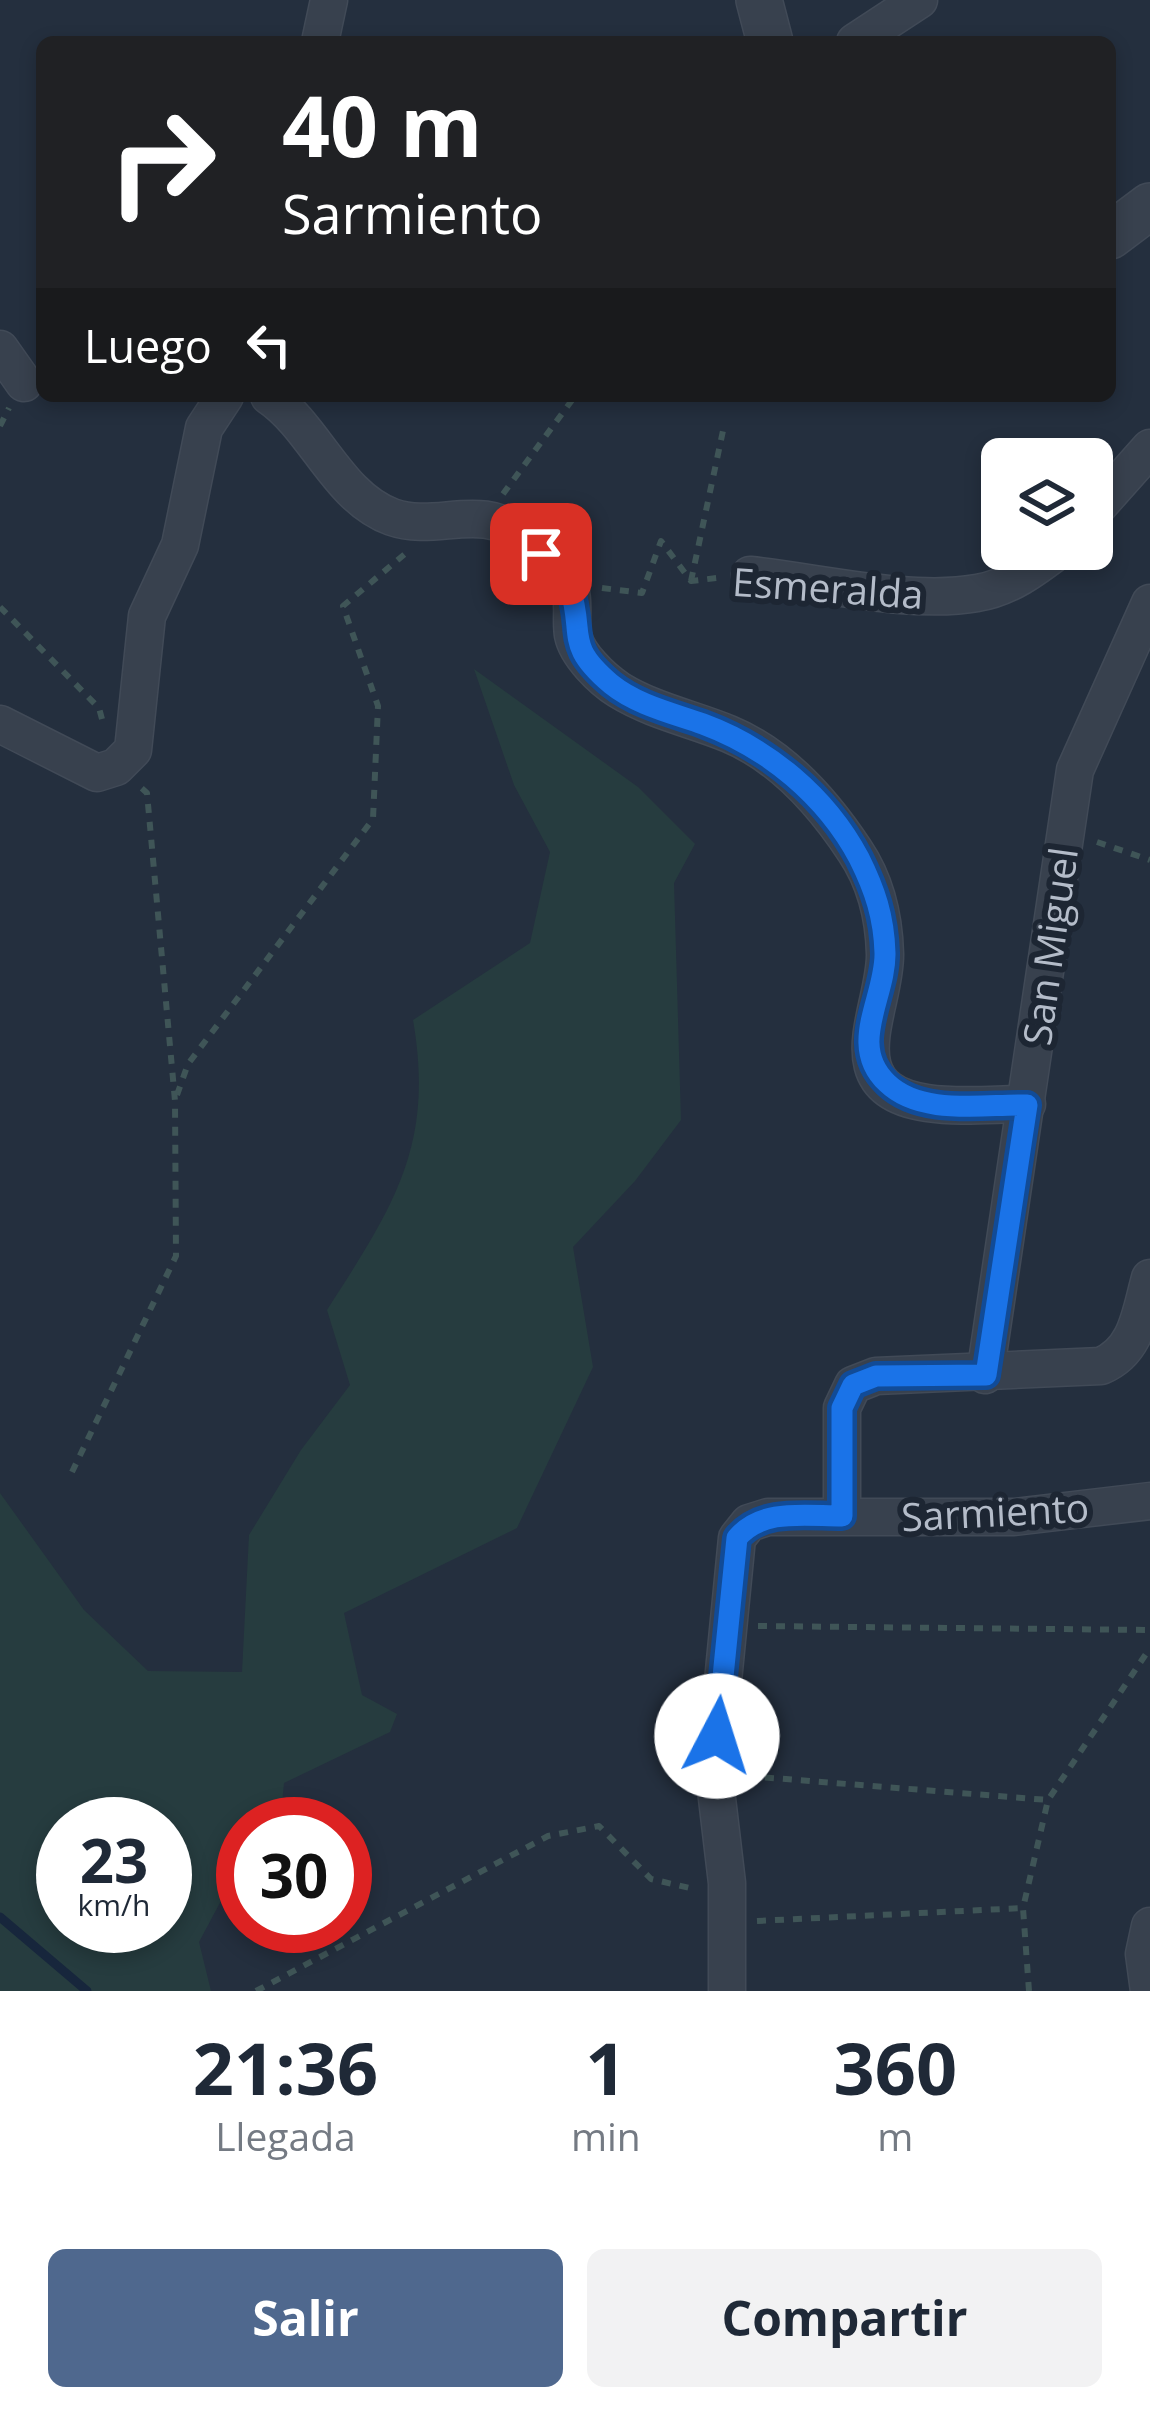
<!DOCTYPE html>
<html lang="es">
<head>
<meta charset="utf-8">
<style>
  body { margin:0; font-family:"Open Sans",sans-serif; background:#f2f2f3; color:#1f2937; height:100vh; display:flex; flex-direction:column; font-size:45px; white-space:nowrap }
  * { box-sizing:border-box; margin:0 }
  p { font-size:39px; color:#747a83 }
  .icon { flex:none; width:66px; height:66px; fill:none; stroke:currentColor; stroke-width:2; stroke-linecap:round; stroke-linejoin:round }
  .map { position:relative; height:1991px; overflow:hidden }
  .sheet { display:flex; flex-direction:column; background:#fff; flex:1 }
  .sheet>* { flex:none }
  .hud { position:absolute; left:36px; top:36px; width:1080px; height:366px; border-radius:18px; box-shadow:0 6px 18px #0003; background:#202124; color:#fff; overflow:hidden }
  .fabs { position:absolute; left:981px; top:438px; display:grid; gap:24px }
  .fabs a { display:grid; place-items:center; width:132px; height:132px; border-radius:18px; background:#fff; box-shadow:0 6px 18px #0003; font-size:60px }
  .speed { position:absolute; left:36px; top:1797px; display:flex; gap:24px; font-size:60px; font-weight:700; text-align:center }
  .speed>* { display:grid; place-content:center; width:156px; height:156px; border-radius:50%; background:#fff; box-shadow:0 6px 18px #0003; line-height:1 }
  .speed small { font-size:30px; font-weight:400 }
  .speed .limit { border:18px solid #d22; background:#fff; color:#111 }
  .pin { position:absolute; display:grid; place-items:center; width:102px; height:102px; color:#fff; margin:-51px; border-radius:24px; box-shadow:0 6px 18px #0006 }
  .me { position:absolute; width:132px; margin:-66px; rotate:5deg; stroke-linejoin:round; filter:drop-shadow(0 0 9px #0008) }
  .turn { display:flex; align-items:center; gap:42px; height:252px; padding:0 48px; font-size:54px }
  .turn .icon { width:156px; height:156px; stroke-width:2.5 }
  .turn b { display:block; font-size:84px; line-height:102px }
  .then { display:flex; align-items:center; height:114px; padding:0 48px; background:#0003; gap:24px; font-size:45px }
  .eta { display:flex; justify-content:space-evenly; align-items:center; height:204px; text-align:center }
  .eta b { font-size:72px; font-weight:700; line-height:84px }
  .button { display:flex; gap:24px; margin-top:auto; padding:24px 48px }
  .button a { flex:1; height:138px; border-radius:18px; background:#4f688e; color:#fff; font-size:48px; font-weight:700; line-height:138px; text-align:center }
  .button a+a { background:#f2f2f3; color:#1f2937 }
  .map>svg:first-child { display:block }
  .green { fill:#263c3f; fill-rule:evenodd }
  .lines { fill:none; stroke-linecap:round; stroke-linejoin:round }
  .stream { stroke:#17263c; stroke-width:9 }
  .minor-casing { stroke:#414a57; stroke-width:39 }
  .tertiary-casing { stroke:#414a57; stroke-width:48 }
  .path { stroke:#3f5557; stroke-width:6; stroke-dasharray:9 9; stroke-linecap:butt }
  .minor { stroke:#38414e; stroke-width:36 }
  .tertiary { stroke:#38414e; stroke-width:45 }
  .route-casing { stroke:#114b97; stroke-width:30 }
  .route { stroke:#1a73e8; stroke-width:21 }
  .labels { text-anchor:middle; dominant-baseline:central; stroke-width:12; stroke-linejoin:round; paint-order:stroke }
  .street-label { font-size:39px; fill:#b4bcc9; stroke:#1d2633 }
</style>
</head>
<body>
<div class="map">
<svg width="1150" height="1991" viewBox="0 0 1150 1991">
  <rect width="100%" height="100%" fill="#242f3e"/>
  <path class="green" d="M 474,669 L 638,787 L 695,844 L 674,883 L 681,1120 L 635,1181 L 573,1247 L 593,1367 L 517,1528 L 344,1613 L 362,1695 L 397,1714 L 390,1732 L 284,1783 L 280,1824 L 243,1824 L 243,1893 L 223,1897 L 199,1942 L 211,1991 L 0,1991 L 0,1493 L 84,1610 L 148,1671 L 242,1672 L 249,1535 L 301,1450 L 350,1385 L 327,1310 C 393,1207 435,1146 413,1020 L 530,943 L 550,852 L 514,785 ZM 63,1824 L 165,1824 L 165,1926 L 63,1926 Z"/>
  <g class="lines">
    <path class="stream" d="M 0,1917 L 87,1991"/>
    <g class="minor-casing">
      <g id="minor">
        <path d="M 320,42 L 329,0"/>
        <path d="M 855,42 L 919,0"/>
        <path d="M 0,349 L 24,383"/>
        <path d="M 269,396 C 315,427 337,497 392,517 C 437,533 480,501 523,536 C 537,547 557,565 567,582 C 576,597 570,618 573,635 C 577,655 602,679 619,690 C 653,711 693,719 729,734 C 782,756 824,804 855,851 C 876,882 884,916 885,954 C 886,1008 832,1089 927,1103 C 959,1108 995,1104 1027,1104"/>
        <path d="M 1092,513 L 1150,448"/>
        <path d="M 750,575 C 817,582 912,605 977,593 C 1009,588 1035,568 1060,549"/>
        <path d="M 0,724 L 97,773 L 116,767 L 133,750 L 147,616 L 180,545 L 204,428 L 225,396"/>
        <path d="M 985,1375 L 1075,770 L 1150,603"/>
        <path d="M 842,1516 L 842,1408 L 853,1385 L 876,1376 L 1101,1366 C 1137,1351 1140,1314 1150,1278"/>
        <path d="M 727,1991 L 727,1883 L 714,1773 L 737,1538 L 749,1523 L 768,1517 L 1014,1517 L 1150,1501"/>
        <path d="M 1149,1991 L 1144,1954 L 1150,1926"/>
      </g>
    </g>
    <g class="tertiary-casing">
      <g id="tertiary">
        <path d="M 759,0 L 770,42"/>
        <path d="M 1110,236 L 1150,206"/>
      </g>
    </g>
    <g class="path">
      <path d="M 0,426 L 9,408"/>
      <path d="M 503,494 L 575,396"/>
      <path d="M 691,581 L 724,426"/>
      <path d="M 602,588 L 642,593 L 661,541 L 691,581 L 717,578"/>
      <path d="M 0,607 L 99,708 L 102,719"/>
      <path d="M 1097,842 L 1150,860"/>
      <path d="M 177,1095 L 188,1064 L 373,819 L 378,706 L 343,606 L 406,553"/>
      <path d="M 72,1472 L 176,1256 L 175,1101 L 147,793 L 138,785"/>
      <path d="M 758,1626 L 1150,1630"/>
      <path d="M 747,1776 L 1048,1800"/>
      <path d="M 757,1921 L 1023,1908"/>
      <path d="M 256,1991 L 548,1836 L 599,1826 L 651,1879 L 694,1889"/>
      <path d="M 1029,1991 L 1023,1908 L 1048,1800 L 1150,1648"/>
    </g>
    <use href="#minor" class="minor"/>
    <use href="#tertiary" class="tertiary"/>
  </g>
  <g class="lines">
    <g class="route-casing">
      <path id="route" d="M 541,554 C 551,564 566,575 570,588 C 585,636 564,644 611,684 C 637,705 672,713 703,724 C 768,748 826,796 859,858 C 875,890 884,917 885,953 C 886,997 847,1045 887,1083 C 921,1116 983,1104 1027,1105 L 986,1375 L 876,1376 L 853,1385 L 842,1408 L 842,1516 C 805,1516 762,1508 737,1538 L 717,1736"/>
    </g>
    <use href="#route" class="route"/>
  </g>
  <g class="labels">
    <g class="street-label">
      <text transform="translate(828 587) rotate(4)">Esmeralda</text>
      <text transform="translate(1049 946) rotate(-82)">San Miguel</text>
      <text transform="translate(995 1511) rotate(-3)">Sarmiento</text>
    </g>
  </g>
</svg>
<div class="fabs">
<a><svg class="icon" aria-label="layers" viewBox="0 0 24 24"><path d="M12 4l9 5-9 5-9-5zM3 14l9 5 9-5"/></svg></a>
</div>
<div class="speed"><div>23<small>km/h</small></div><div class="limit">30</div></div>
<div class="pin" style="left:541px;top:554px;background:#d93025"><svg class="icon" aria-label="arrive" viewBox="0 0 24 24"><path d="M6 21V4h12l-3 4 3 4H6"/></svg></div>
<svg class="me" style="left:717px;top:1736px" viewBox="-20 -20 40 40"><circle r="19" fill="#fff"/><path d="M0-13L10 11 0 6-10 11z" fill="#1a73e8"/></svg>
<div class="hud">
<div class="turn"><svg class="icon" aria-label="right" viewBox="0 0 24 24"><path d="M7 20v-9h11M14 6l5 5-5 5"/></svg><div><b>40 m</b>Sarmiento</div></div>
<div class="then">Luego<svg class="icon" aria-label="left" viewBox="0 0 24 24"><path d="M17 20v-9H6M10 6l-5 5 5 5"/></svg></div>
</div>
</div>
<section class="sheet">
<div class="eta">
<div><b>21:36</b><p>Llegada</p></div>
<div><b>1</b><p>min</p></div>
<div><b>360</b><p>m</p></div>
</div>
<div class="button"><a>Salir</a><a>Compartir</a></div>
</section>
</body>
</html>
